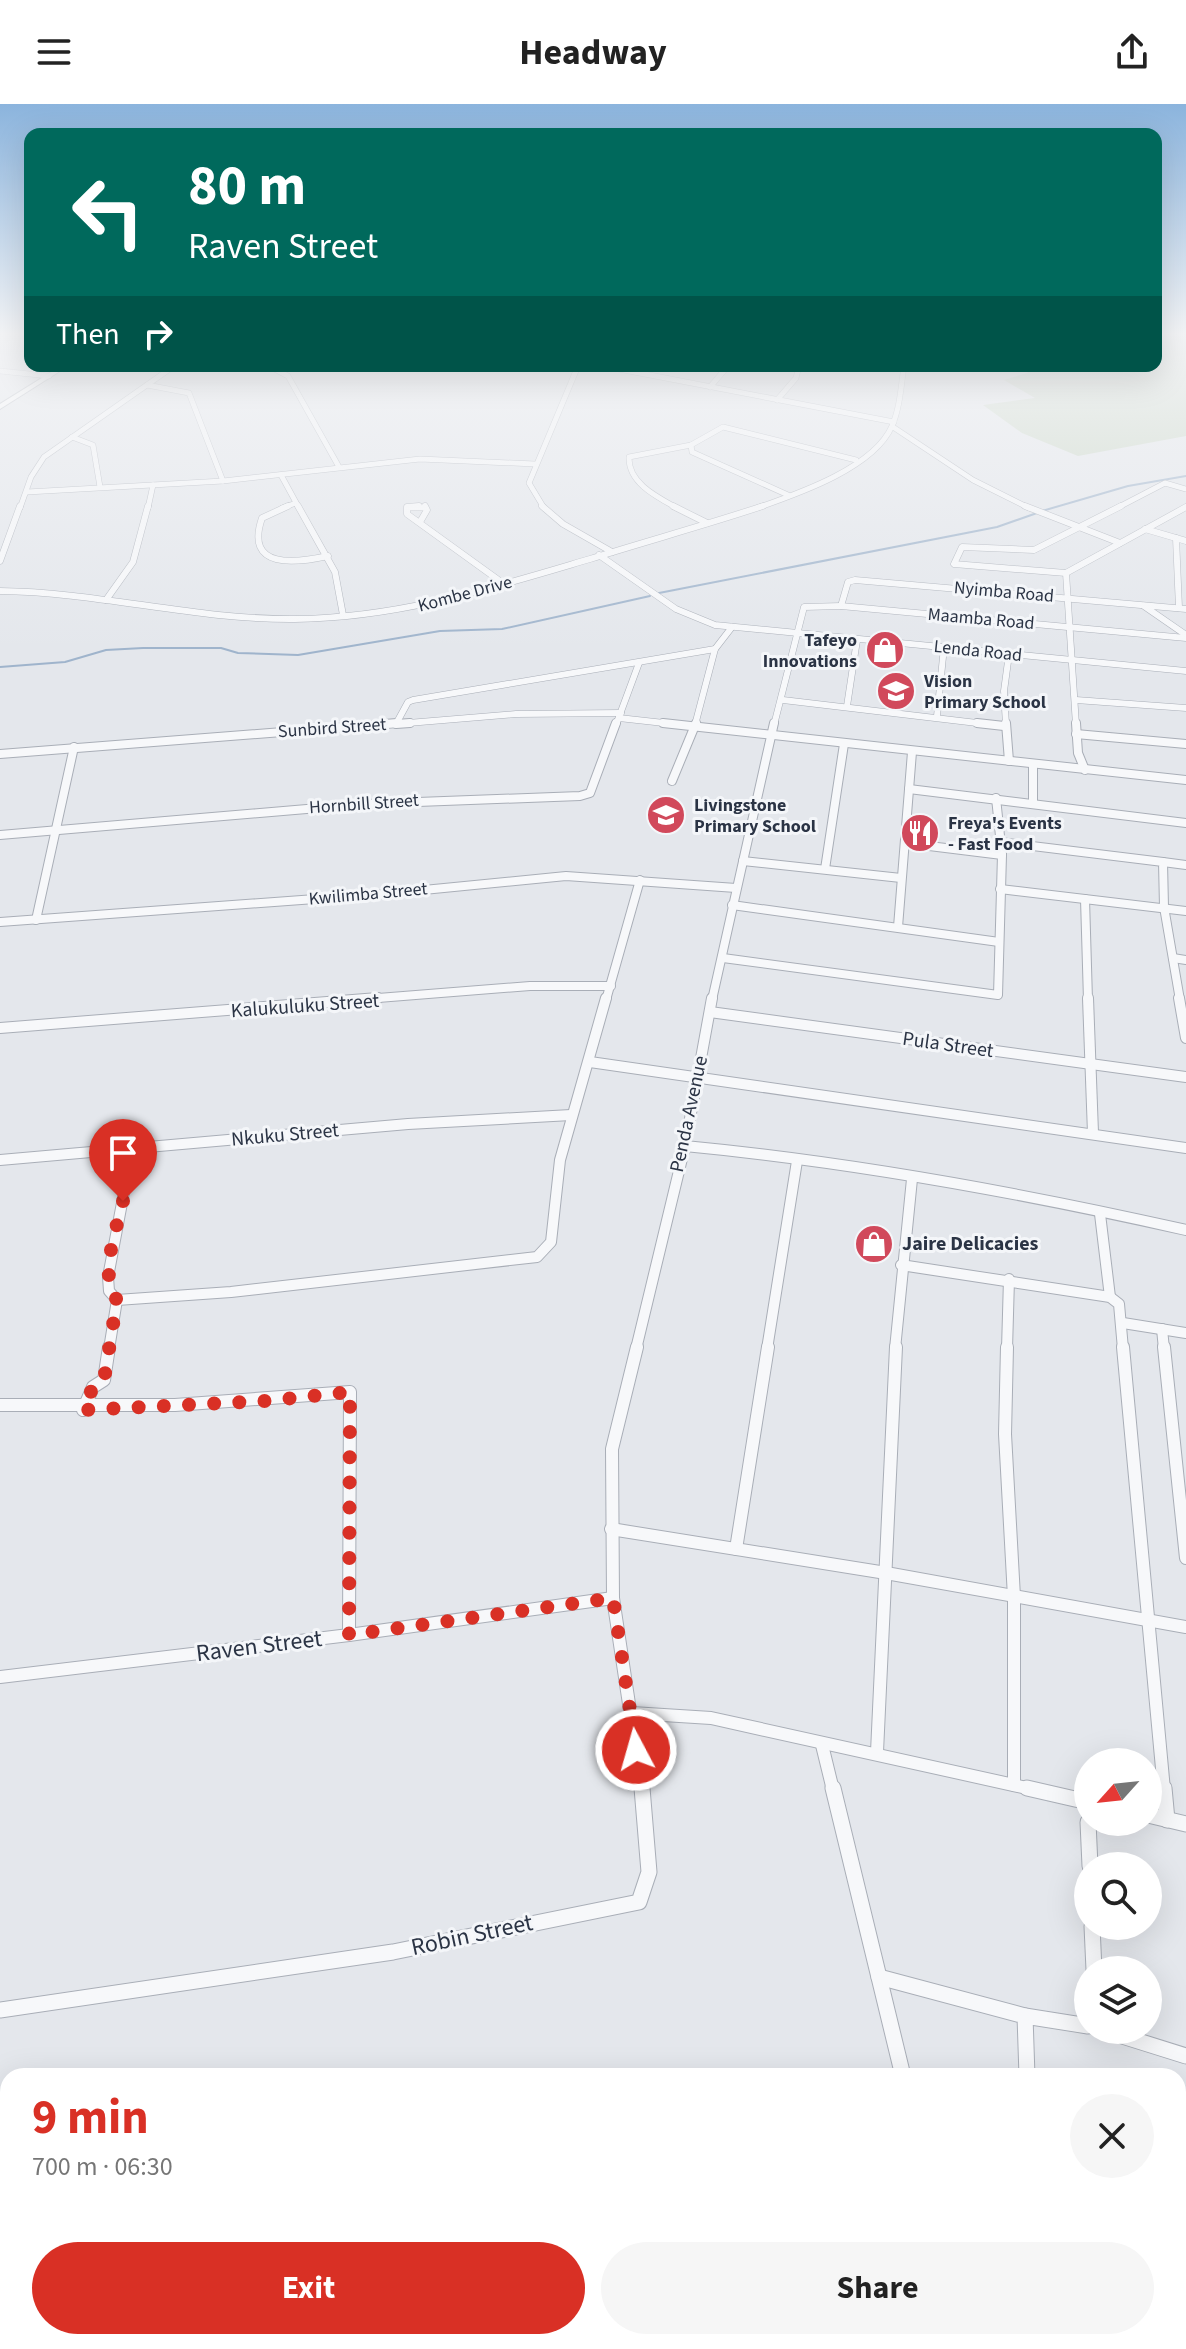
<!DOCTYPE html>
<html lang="en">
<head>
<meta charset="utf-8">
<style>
  body { margin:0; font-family:"Source Sans 3",sans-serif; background:#f6f6f6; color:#222; height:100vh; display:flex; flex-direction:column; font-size:30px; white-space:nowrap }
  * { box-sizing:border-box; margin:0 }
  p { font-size:26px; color:#767676 }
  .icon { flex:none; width:44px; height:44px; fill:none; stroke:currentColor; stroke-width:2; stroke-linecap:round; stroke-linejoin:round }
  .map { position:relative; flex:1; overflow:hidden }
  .details { position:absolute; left:0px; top:1964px; width:1186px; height:282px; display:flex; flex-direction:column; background:#fff; border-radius:24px 24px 0 0; box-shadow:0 8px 32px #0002 }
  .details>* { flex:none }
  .guide { position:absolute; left:24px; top:24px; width:1138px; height:244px; border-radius:16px; box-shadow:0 8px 32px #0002; background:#00695c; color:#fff; overflow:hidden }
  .needle { width:52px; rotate:243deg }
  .controls { position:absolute; left:1074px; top:1644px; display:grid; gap:16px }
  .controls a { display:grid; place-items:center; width:88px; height:88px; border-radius:50%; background:#fff; box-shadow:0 8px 32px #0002; font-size:40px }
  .pin { position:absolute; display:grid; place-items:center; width:68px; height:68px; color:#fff; margin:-82px -34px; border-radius:50% 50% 50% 0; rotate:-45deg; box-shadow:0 0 8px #0007 }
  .pin .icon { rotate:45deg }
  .me { position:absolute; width:88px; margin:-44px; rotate:354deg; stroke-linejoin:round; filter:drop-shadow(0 0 6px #0008) }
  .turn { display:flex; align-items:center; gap:28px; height:168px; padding:0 32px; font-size:36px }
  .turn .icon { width:104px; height:104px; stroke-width:2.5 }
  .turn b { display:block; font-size:56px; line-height:68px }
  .then { display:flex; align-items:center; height:76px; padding:0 32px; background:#0003; gap:16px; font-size:30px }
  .round { display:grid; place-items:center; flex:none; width:84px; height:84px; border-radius:42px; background:#f6f6f6 }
  .head { display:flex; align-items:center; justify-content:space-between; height:136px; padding:0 32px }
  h1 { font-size:48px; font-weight:700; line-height:60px; color:#d93025 }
  .button { display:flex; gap:16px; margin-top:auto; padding:16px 32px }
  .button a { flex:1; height:92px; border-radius:48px; background:#d93025; color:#fff; font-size:32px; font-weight:700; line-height:92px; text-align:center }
  .button a+a { background:#f6f6f6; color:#222 }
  header { display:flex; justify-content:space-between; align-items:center; height:104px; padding:0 32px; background:#fff; font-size:36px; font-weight:700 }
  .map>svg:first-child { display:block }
  .green { fill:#c9d6c5 }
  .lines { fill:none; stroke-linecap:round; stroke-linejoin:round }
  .stream { stroke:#9fb4cc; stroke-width:2 }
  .street-far5-casing { stroke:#a9aeb7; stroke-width:6 }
  .street-far4-casing { stroke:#a9aeb7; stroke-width:7 }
  .street-far3-casing { stroke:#a9aeb7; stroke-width:10 }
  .street-far2-casing { stroke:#a9aeb7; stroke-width:12 }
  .street-far1-casing { stroke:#a9aeb7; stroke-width:14 }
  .street-casing { stroke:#a9aeb7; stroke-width:17 }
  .secondary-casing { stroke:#a9aeb7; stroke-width:2 }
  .street-far5 { stroke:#f7f8fa; stroke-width:5 }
  .street-far4 { stroke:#f7f8fa; stroke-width:6 }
  .street-far3 { stroke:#f7f8fa; stroke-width:8 }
  .street-far2 { stroke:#f7f8fa; stroke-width:10 }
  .street-far1 { stroke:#f7f8fa; stroke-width:12 }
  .street { stroke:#f7f8fa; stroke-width:15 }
  .secondary { fill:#fff; fill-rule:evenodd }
  .route { stroke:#d93025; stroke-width:14; stroke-dasharray:0 25.2 }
  .labels { text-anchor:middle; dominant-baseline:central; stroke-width:6; stroke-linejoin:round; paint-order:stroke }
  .far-street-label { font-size:18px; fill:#2b3445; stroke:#f4f6f9 }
  .far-poi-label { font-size:18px; font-weight:bold; fill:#2b3445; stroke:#f4f6f9; text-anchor:start }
  .street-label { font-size:20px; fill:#2b3445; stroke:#f4f6f9 }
  .poi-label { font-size:20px; font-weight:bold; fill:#2b3445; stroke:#f4f6f9; text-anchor:start }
  .near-street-label { font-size:24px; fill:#2b3445; stroke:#f4f6f9 }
</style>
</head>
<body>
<header><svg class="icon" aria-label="menu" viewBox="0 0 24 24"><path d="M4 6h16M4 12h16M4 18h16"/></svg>Headway<svg class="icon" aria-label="share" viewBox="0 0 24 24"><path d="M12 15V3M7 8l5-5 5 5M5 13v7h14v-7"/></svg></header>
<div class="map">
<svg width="1186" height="2245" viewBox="0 0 1186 2245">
  <rect width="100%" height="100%" fill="#e4e7ec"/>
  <path class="green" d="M 1156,231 L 1186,231 L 1186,332 L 1078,352 L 1022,329 L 983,301 L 1035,294 L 1004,276 L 1027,269 L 1033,262 L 1156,262 Z"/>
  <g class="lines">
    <g class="stream">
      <path d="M 1042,407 L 1128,382 L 1186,372"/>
      <path d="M 659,489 L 997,423 L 1037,409"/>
      <path d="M 0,563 L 65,558 L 106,546 L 143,544 L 221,544 L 238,549 L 298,551 L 440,527 L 502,525 L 650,492"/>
    </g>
    <g class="street-far5-casing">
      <g id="street-far5">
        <path d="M 269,262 L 288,272 L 339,363"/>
        <path d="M 603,262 L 894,318"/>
        <path d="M 0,267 L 49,272"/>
        <path d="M 147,281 L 189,289 L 223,377"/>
        <path d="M 710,283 L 728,262"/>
        <path d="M 777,296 L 796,274 L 799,262"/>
        <path d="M 893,323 L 973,376 L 1029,404"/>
        <path d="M 72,333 L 93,341 L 100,383"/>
        <path d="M 691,341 L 692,348 L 788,391"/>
        <path d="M 281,371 L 299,404"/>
        <path d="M 27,388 L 223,377 L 420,355 L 535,360"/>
        <path d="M 20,404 L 31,373 L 44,353 L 174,262"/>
        <path d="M 148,404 L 153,381"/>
        <path d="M 282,404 L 296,399"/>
        <path d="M 407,404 L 426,404"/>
        <path d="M 544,404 L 529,379 L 578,262"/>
        <path d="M 677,404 C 657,393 628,379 629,353 L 691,341 L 723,323 L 856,356"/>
        <path d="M 757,404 C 797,390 874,364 892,322 C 900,304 901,282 904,262"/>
        <path d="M 1117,404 L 1165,379 L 1186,385"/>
      </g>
    </g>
    <g class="street-far4-casing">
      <g id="street-far4">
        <path d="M 288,402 L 262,414 C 244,466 296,459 328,452"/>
        <path d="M 298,402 L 335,468 L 343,511"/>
        <path d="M 419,402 L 407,403 L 407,410 L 504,480"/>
        <path d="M 542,402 L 563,420 L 612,448"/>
        <path d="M 673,402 L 707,419"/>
        <path d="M 1025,402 L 1120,439"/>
        <path d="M 1121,402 L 1034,446 L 962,443 L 954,460 L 1066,469 L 1186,403"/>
        <path d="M 420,418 L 427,406 L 425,402"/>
        <path d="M 1145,425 L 1186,437"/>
        <path d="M 1176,434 L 1179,504"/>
        <path d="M 599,451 L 676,505 L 715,521 L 1186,567"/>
        <path d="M 0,457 L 20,402"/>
        <path d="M 1066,469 L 1076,621"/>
        <path d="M 0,487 C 99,488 196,516 295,515 C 398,514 492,484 590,455 C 647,437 706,421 763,402"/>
        <path d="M 106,496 L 133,458 L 148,402"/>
        <path d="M 841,502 L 848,478 L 855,476 L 1186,505"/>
        <path d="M 1144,502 L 1186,531"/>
        <path d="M 783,596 L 994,621"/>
        <path d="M 1076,596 L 1186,604"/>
        <path d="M 847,602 L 857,536"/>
        <path d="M 937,612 L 944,543"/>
        <path d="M 619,614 L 682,621"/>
        <path d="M 396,620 L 516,610 L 621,609"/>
        <path d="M 385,621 L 396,620 L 408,598 L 413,596 L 715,545 L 732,523"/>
        <path d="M 616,621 L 639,559"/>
        <path d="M 695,621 L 715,545"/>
        <path d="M 774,621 L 804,503 L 841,502 L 1186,534"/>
        <path d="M 1006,621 L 1004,587 L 1009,550"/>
      </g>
    </g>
    <g class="street-far3-casing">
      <g id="street-far3">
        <path d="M 663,619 L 1186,676"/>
        <path d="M 977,619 L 1004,622"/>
        <path d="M 1006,619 L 1009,657"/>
        <path d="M 1076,619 L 1078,649 L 1085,666"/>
        <path d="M 396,620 L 410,619"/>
        <path d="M 1076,630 L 1186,640"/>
        <path d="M 0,650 L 397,619"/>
        <path d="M 1033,660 L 1033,698"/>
        <path d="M 672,677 L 696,619"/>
        <path d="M 909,685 L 1186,719"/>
        <path d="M 0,731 L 365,700 L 580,692 L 590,689 L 616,619"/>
        <path d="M 1000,738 L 1163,758 L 1164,803 L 1180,896"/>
        <path d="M 905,739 L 1002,751"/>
        <path d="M 743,757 L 901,774"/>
        <path d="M 1163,758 L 1186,761"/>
        <path d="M 825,765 L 844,640"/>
        <path d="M 1000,785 L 1186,807"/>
        <path d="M 1085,795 L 1088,896"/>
        <path d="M 732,801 L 999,838"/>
        <path d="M 36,816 L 74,643"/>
        <path d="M 0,818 L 383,790 L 566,772 L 736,784"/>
        <path d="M 898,823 L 912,648"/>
        <path d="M 723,854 L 998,891 L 1002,751 L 996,694"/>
        <path d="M 1173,854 L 1186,856"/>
        <path d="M 353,896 L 530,882 L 611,882"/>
        <path d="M 606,896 L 640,776"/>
        <path d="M 712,896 L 774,619"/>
      </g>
    </g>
    <g class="street-far2-casing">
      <g id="street-far2">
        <path d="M 1088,894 L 1093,1029"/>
        <path d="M 1179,894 L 1186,934"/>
        <path d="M 710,908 L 1186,973"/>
        <path d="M 0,924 L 378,894"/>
        <path d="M 590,958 L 1186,1044"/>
        <path d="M 685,1042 C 853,1058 1022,1089 1186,1126"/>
        <path d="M 132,1046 L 108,1173 L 109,1187 L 117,1196 L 231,1188 L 537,1153 L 551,1138 L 560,1056 L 606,894"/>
        <path d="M 0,1056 L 408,1020 L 571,1011"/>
        <path d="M 1100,1110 L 1110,1193"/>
        <path d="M 901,1161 L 1110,1193 L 1119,1200 L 1123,1245"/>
        <path d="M 1123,1219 L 1186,1229"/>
        <path d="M 1162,1225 L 1164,1245"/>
        <path d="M 109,1245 L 117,1196"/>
        <path d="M 636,1245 L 685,1042 L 712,894"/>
        <path d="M 767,1245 L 797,1057"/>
        <path d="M 895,1245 L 912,1075"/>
        <path d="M 1007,1245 L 1009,1175"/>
      </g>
    </g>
    <g class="street-far1-casing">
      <g id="street-far1">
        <path d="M 637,1243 L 612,1345 L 613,1494 L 642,1686"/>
        <path d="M 1007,1243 L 1005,1330 L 1014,1493 L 1014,1681"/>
        <path d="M 1123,1243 L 1164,1686"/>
        <path d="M 1164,1243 L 1186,1454"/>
        <path d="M 0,1301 L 175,1301 L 350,1288 L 349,1531"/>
        <path d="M 83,1306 L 93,1283 L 104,1276 L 109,1243"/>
        <path d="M 611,1425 L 886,1469 L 1186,1523"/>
        <path d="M 736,1445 L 768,1243"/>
        <path d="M 0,1573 L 349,1531 L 613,1494"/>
        <path d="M 632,1609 L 711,1614 L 1036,1686"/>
        <path d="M 822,1641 L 833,1686"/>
        <path d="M 877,1648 L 896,1243"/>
      </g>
    </g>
    <g class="street-casing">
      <g id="street">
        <path d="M 833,1684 L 903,1972"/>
        <path d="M 1027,1684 L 1088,1698"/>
        <path d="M 1164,1684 L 1167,1716"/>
        <path d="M 1148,1711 L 1186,1720"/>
        <path d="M 1088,1718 L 1090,1762"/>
        <path d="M 1092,1822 L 1094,1866"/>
        <path d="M 879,1873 L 1025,1912"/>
        <path d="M 0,1906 L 393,1848 L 639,1798 L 649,1768 L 642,1684"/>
        <path d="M 1103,1926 L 1186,1952"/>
        <path d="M 1027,1972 L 1025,1912 L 1088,1922"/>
        <path d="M 1036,2238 L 1036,2245"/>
        <path d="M 797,2245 L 809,2238"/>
      </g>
    </g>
    <g class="secondary-casing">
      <path id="secondary" d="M 61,262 L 68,262 L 0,305 L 0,300 Z"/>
    </g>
    <use href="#street-far5" class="street-far5"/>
    <use href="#street-far4" class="street-far4"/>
    <use href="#street-far3" class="street-far3"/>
    <use href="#street-far2" class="street-far2"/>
    <use href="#street-far1" class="street-far1"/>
    <use href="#street" class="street"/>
    <use href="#secondary" class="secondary"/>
  </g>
  <linearGradient id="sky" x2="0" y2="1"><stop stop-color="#8bb4dd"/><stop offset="0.42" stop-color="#f3f4f6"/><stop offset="1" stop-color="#f3f4f6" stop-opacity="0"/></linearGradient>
  <rect width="1186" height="546" fill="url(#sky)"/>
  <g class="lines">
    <path class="route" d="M 123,1097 C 117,1124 98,1173 117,1196 L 104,1276 L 93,1283 L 83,1306 L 265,1297 L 350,1288 L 349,1531 L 613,1494 L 636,1646"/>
  </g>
  <defs>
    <g id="shop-disc" transform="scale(2)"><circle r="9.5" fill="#d1495b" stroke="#f4f6f9"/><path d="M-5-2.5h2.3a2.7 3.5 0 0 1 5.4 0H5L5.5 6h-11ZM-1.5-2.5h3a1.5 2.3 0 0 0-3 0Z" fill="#fff"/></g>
    <g id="school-disc" transform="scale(2)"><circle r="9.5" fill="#d1495b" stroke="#f4f6f9"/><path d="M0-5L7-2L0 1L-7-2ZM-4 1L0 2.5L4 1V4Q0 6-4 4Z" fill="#fff"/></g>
    <g id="restaurant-disc" transform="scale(2)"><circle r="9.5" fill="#d1495b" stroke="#f4f6f9"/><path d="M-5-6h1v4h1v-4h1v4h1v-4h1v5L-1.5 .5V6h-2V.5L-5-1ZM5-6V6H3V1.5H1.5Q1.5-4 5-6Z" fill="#fff"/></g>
  </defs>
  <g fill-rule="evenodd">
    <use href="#shop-disc" x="885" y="546"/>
    <use href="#school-disc" x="896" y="587"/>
    <use href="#school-disc" x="666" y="711"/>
    <use href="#restaurant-disc" x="920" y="729"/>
    <use href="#shop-disc" x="874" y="1140"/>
  </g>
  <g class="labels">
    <g class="far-street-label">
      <text transform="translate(1004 488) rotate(5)">Nyimba Road</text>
      <text transform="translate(465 490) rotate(-15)">Kombe Drive</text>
      <text transform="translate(981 515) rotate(5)">Maamba Road</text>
      <text transform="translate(978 547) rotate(6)">Lenda Road</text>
      <text transform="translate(332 624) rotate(-4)">Sunbird Street</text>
      <text transform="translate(364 700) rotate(-4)">Hornbill Street</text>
      <text transform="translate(368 790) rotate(-5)">Kwilimba Street</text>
    </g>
    <g class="far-poi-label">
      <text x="857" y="536" text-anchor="end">Tafeyo<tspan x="857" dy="21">Innovations</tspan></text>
      <text x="924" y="577">Vision<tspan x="924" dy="21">Primary School</tspan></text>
      <text x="694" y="701">Livingstone<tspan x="694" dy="21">Primary School</tspan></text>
      <text x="948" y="719">Freya's Events<tspan x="948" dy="21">- Fast Food</tspan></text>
    </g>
    <g class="street-label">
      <text transform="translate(305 902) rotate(-4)">Kalukuluku Street</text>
      <text transform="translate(948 941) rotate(8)">Pula Street</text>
      <text transform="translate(689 1010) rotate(-78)">Penda Avenue</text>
      <text transform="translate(285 1031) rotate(-5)">Nkuku Street</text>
    </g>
    <g class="poi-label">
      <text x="902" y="1140">Jaire Delicacies</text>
    </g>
    <g class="near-street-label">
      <text transform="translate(259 1542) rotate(-7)">Raven Street</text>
      <text transform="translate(472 1831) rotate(-12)">Robin Street</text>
    </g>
  </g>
</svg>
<div class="controls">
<a><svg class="needle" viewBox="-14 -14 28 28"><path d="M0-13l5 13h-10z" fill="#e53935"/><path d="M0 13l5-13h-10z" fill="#767676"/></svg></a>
<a><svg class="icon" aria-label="search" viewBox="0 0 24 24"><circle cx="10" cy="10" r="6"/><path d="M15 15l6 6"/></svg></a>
<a><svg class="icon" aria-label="layers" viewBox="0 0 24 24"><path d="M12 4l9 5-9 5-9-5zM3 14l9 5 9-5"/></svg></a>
</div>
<div class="pin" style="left:123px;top:1097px;background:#d93025"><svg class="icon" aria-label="arrive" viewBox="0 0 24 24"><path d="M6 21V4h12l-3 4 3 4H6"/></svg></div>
<svg class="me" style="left:636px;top:1646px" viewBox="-20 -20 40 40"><circle r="17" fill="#d93025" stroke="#fff" stroke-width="3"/><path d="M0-11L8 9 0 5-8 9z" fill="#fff"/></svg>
<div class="guide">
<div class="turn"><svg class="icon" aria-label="left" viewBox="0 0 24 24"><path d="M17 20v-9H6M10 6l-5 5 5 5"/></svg><div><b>80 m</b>Raven Street</div></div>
<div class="then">Then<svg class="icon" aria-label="right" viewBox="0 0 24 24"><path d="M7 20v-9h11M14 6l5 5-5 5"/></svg></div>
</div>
<section class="details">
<div class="head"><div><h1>9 min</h1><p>700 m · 06:30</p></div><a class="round"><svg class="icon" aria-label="close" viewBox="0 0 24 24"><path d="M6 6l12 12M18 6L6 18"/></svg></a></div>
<div class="button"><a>Exit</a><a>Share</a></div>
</section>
</div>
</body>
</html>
